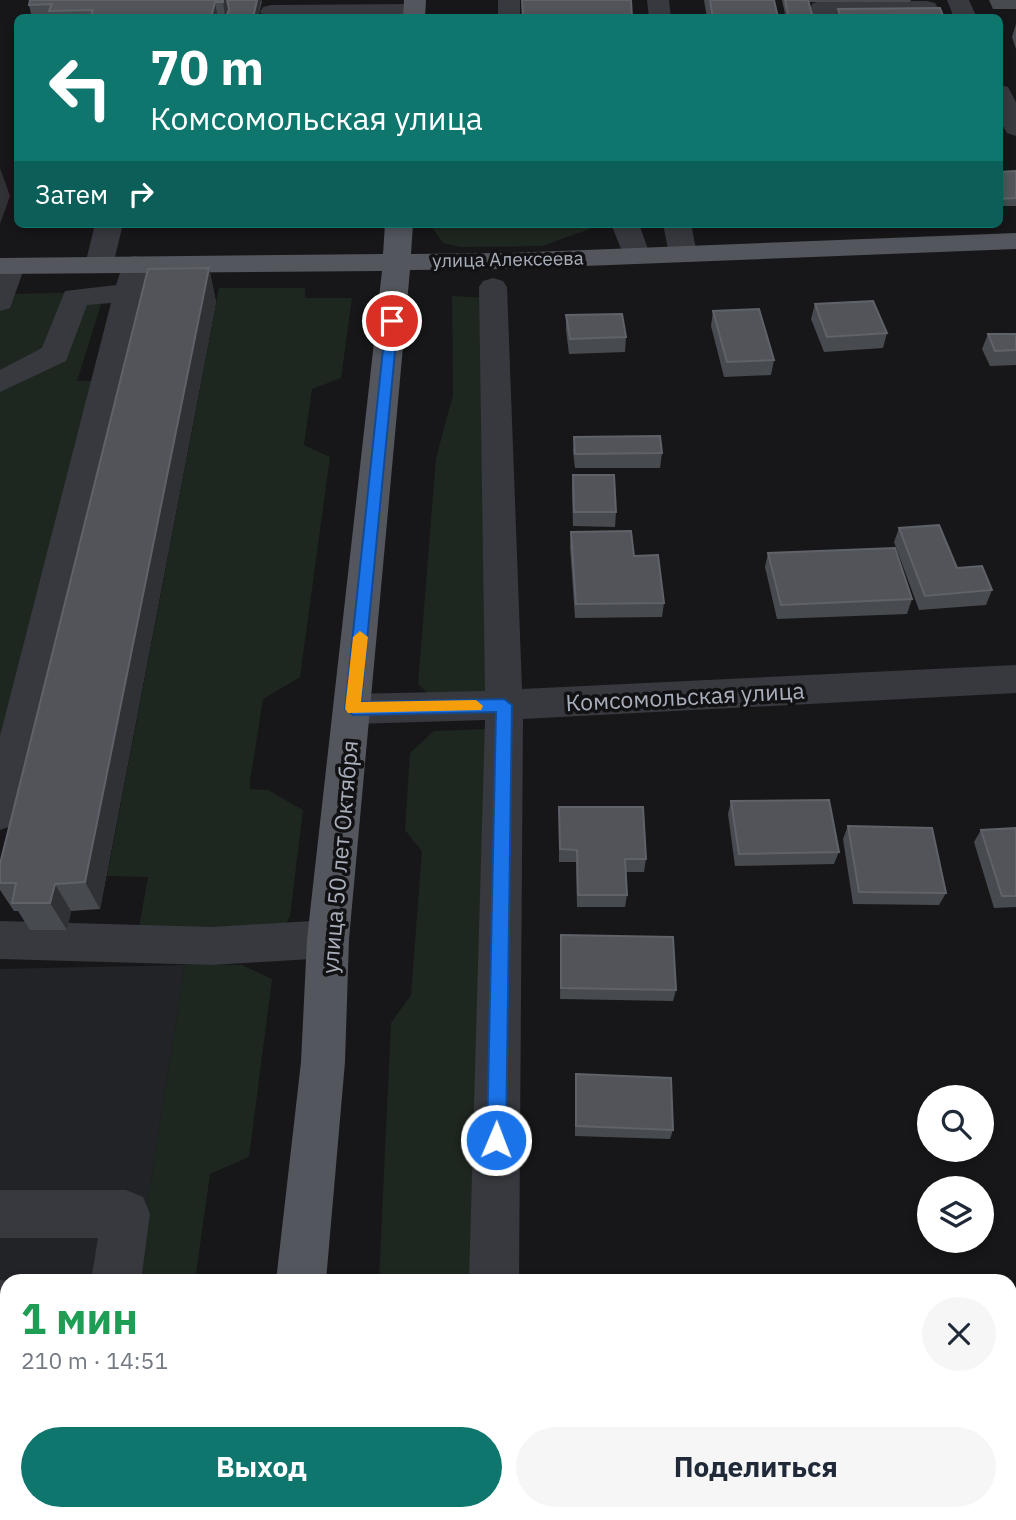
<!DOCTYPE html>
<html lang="ru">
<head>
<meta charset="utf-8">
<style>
  body { margin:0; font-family:"IBM Plex Sans",sans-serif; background:#f6f6f7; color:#1f2937; height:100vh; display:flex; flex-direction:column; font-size:26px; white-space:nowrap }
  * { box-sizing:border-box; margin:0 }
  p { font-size:23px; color:#747a83 }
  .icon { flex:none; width:38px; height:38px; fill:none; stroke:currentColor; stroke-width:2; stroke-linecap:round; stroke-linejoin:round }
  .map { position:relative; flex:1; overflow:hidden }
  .panel { position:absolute; left:0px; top:1274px; width:1017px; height:247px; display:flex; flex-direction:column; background:#fff; border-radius:21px 21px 0 0; box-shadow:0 4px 10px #0003 }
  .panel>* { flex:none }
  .top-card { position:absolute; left:14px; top:14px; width:989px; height:214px; border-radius:10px; box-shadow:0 4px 10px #0003; background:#0f766e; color:#fff; overflow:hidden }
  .controls { position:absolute; left:917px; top:1085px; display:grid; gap:14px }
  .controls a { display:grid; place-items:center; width:77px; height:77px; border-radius:50%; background:#fff; box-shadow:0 4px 10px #0003; font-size:35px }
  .pin { position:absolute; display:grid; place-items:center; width:60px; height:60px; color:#fff; margin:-30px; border:4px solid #fff; border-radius:50%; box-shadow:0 2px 7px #0007 }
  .me { position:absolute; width:77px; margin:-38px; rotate:1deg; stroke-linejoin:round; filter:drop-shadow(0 0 5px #0008) }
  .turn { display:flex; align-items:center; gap:24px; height:147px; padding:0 21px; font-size:32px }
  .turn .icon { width:91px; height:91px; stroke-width:2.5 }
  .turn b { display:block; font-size:49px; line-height:60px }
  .then { display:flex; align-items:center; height:66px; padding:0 21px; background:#0003; gap:14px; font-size:26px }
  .round { display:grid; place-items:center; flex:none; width:74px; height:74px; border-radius:37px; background:#f6f6f7 }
  .headline { display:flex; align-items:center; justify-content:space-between; height:119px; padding:0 21px }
  h1 { font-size:42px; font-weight:700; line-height:52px; color:#1e9e55 }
  .action { display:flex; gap:14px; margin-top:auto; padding:14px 21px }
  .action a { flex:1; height:80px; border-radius:42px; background:#0f766e; color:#fff; font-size:28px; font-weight:700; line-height:80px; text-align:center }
  .action a+a { background:#f6f6f7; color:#1f2937 }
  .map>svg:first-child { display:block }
  .built { fill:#222326 }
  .green { fill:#1e271f }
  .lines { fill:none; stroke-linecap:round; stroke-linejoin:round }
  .minor { fill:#37393e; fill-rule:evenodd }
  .major { fill:#53565d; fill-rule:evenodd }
  .wall { fill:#474a4e }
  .shaded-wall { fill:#303134 }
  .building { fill:#52545a; stroke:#5f6269; stroke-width:2 }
  .route { fill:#1a73e8; stroke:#114b97; stroke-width:2 }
  .slow { fill:#f59e0b }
  .labels { text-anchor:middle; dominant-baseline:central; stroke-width:7; stroke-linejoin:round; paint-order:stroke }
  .far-street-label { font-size:19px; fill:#a8aeba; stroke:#121214 }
  .street-label { font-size:23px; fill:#a8aeba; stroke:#121214 }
</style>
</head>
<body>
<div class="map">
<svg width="1016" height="1520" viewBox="0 0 1016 1520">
  <rect width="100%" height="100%" fill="#171719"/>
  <path class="built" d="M 185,965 L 135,1281 L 7,1281 L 7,1435 L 0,1435 L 0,969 Z"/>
  <g class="green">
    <path d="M 430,224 L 601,224 L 601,225 L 542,246 L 460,247 L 443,243 Z"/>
    <path d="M 219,288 L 305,288 L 305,298 L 352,298 L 341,378 L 312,389 L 304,445 L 330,457 L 300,677 L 263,699 L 250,781 L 250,789 L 268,790 L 303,810 L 290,916 L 281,933 L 138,933 L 148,877 L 107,876 Z"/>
    <path d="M 101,292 L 103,298 L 77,381 L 94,381 L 0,738 L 0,299 L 11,294 Z"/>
    <path d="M 452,296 L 489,298 L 485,692 L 433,698 L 418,684 L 436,458 L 453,395 Z"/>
    <path d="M 492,729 L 485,1281 L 379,1281 L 391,1023 L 411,995 L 422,851 L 405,830 L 410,753 L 434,731 Z"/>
    <path d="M 185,965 L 242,965 L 272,979 L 249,1157 L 210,1174 L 195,1281 L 135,1281 Z"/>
    <rect x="367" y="1514" width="115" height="6"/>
  </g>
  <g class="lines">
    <g class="minor">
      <rect x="498" y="0" width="22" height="18"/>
      <path d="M 647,0 L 669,0 L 671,18 L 649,18 Z"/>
      <path d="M 947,0 L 969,0 L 977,18 L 954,18 Z"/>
      <path d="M 821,1 L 927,1 L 935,3 L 938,8 L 935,13 L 927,15 L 834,15 L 835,18 L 812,18 L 810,8 L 813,3 Z"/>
      <path d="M 414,4 L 422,6 L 425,11 L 422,16 L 266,18 L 260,12 L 263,7 L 271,5 Z"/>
      <path d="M 999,85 L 1008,87 L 1016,102 L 1016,136 L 1007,133 L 999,119 Z"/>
      <path d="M 95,224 L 123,224 L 113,265 L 109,271 L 99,273 L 89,271 L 85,265 Z"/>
      <path d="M 611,224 L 639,224 L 650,255 L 646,261 L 636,263 L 626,261 Z"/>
      <path d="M 663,224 L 691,224 L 697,254 L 693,260 L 683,262 L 673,260 L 669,254 Z"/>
      <path d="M 135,256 L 145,258 L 149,264 L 142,293 L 20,813 L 14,825 L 0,830 L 0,736 L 111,303 L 87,305 L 66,361 L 0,392 L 0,370 L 42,348 L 65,291 L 116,285 L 125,258 Z"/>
      <path d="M 11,258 L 21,260 L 25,266 L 10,308 L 0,311 L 0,262 Z"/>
      <path d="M 493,278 L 503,281 L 507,287 L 522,689 L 1016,665 L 1016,693 L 523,719 L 519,1281 L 469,1281 L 485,720 L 353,724 L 340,720 L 334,709 L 340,698 L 353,694 L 485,691 L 479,287 L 483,281 Z"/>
      <path d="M 328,920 L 343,926 L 349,939 L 343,952 L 328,958 L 212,965 L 0,959 L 0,921 L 212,927 Z"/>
      <path d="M 0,1190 L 126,1190 L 143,1197 L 150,1214 L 141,1281 L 91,1281 L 98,1238 L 0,1238 Z"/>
      <path d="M 0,1280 L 10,1281 L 7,1281 L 7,1330 L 0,1330 Z"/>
      <path d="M 0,1470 L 7,1470 L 7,1514 L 27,1514 L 26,1516 L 17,1520 L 0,1520 Z"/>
      <rect x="462" y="1514" width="54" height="6"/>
    </g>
    <g class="major">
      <path d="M 404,0 L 426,0 L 425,18 L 403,18 Z"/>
      <path d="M 385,224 L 413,224 L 411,254 L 507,253 L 1016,233 L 1016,249 L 507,269 L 410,270 L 349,939 L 345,1062 L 326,1281 L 276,1281 L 301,1062 L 307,939 L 382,271 L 0,274 L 0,258 L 383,254 Z"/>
      <path d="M 251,1514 L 305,1514 L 304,1520 L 250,1520 Z"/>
    </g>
  </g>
  <g class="wall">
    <path d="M 30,0 L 261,0 L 262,1 L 258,18 L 32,18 L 29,5 Z"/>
    <path d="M 704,0 L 774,0 L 778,18 L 707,18 Z"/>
    <path d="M 782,0 L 911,0 L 910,2 L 809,2 L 813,18 L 786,18 Z"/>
    <path d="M 989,0 L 1016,0 L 1016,9 L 993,9 Z"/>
    <path d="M 1016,24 L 1016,49 L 1012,37 Z"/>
    <path d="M 1016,171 L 1016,206 L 999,206 L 999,172 Z"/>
    <path d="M 209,268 L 216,302 L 100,909 L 71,911 L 67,930 L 30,930 L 18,911 L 14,911 L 0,890 L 0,864 Z"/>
    <path d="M 815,304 L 887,333 L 883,348 L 824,352 L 811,319 Z"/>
    <path d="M 713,311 L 774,360 L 771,375 L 724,377 L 711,326 Z"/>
    <path d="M 566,315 L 626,337 L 625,352 L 569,354 L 566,330 Z"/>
    <path d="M 988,334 L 1016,334 L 1016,365 L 990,366 L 982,349 Z"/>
    <path d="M 574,437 L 662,453 L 660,468 L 575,468 L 573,451 Z"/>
    <path d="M 573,475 L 616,512 L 615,527 L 573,526 L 572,489 Z"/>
    <path d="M 899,528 L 957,568 L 992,590 L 986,605 L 919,610 L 894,542 Z"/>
    <path d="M 571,532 L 634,556 L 664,603 L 662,617 L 575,618 L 570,547 Z"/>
    <path d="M 768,553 L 912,599 L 907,614 L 777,619 L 765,567 Z"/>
    <path d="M 731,801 L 839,852 L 834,864 L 735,866 L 728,814 Z"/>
    <path d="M 559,807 L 646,859 L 644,872 L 626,872 L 627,895 L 625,907 L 577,907 L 576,862 L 559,862 Z"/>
    <path d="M 848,826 L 946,893 L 939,905 L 853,904 L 843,839 Z"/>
    <path d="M 1016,828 L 1016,907 L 994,908 L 974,842 L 981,830 Z"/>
    <path d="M 561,935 L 676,990 L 673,1001 L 560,999 Z"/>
    <path d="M 576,1074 L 673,1130 L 670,1139 L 575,1136 L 575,1084 Z"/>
    <path d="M 1012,1390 L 1016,1391 L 1016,1470 L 1010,1469 L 1010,1392 Z"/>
  </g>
  <g class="shaded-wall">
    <path d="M 223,0 L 227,0 L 230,18 L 225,18 Z"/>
    <path d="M 257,0 L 261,0 L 258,18 L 253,18 Z"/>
    <path d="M 215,2 L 218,18 L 211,18 Z"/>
    <path d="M 0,168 L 10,196 L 0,224 Z"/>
    <path d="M 209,268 L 216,302 L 100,909 L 85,882 Z"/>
    <path d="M 55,884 L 71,911 L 67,930 L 50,903 Z"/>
  </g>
  <g class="building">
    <path d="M 30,0 L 223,0 L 223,2 L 215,2 L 211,18 L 90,18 L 93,10 L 49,11 L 52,4 L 29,5 Z"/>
    <path d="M 227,0 L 257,0 L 253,18 L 226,18 L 229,9 Z"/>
    <path d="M 522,0 L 631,0 L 632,18 L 523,18 Z"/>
    <path d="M 710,0 L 774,0 L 778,18 L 713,18 Z"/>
    <path d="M 785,0 L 808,0 L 813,18 L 789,18 Z"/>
    <path d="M 940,8 L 944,18 L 841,18 L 838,9 Z"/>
    <path d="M 1016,171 L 1016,198 L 999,199 L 999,172 Z"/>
    <path d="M 209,268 L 85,882 L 55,884 L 50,903 L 12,903 L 16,883 L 0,883 L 0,864 L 148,269 Z"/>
    <path d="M 873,301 L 887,333 L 827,337 L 815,304 Z"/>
    <path d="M 759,309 L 774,360 L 727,362 L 713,311 Z"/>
    <path d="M 622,314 L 626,337 L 570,339 L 566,315 Z"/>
    <path d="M 988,334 L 1016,334 L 1016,350 L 995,351 Z"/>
    <path d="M 660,436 L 662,453 L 575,454 L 574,437 Z"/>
    <path d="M 573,475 L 614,475 L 616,512 L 574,512 Z"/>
    <path d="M 939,525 L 957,568 L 982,566 L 992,590 L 925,596 L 899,528 Z"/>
    <path d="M 631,531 L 634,556 L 658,555 L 664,603 L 576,604 L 571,532 Z"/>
    <path d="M 895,548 L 912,599 L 781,605 L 768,553 Z"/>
    <path d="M 829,800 L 839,852 L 739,854 L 731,801 Z"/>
    <path d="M 559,807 L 643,807 L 646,859 L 625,859 L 627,895 L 578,895 L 577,850 L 560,849 Z"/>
    <path d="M 848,826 L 932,828 L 946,893 L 859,892 Z"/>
    <path d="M 1016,828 L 1016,896 L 1002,896 L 981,830 Z"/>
    <path d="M 561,935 L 673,937 L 676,990 L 561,988 Z"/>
    <path d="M 576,1074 L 671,1078 L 673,1130 L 576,1126 Z"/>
    <path d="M 1012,1390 L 1016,1391 L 1016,1428 Z"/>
  </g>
  <path class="route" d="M 392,318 L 398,321 L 361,702 L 504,699 L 512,705 L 506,1140 L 503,1147 L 496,1149 L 489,1147 L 487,1140 L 496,712 L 353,715 L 345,709 L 386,321 Z"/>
  <path class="slow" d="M 360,631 L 368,637 L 361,702 L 476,700 L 483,706 L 481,710 L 348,713 L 345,709 L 353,637 Z"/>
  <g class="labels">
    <g class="far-street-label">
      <text transform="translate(508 259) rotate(-1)">улица Алексеева</text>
    </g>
    <g class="street-label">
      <text transform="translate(685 696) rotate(-3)">Комсомольская улица</text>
      <text transform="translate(339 857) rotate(-85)">улица 50 лет Октября</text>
    </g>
  </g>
</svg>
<div class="controls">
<a><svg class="icon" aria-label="search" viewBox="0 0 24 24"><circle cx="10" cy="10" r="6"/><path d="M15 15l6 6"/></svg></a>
<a><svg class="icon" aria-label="layers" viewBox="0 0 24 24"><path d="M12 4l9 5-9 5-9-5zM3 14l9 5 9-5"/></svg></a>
</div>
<div class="pin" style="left:392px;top:321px;background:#d93025"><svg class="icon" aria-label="arrive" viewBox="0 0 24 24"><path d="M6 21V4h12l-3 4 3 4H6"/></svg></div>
<svg class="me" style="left:496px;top:1140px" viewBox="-20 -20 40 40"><circle r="17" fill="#1a73e8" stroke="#fff" stroke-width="3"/><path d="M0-11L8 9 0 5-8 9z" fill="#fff"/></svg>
<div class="top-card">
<div class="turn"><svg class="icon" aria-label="left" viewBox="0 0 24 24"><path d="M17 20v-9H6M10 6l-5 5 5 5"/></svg><div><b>70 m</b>Комсомольская улица</div></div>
<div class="then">Затем<svg class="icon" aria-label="right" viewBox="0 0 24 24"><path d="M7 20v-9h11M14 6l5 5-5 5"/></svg></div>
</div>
<section class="panel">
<div class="headline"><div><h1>1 мин</h1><p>210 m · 14:51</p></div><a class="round"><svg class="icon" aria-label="close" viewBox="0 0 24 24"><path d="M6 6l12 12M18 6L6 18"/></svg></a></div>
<div class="action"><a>Выход</a><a>Поделиться</a></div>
</section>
</div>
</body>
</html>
